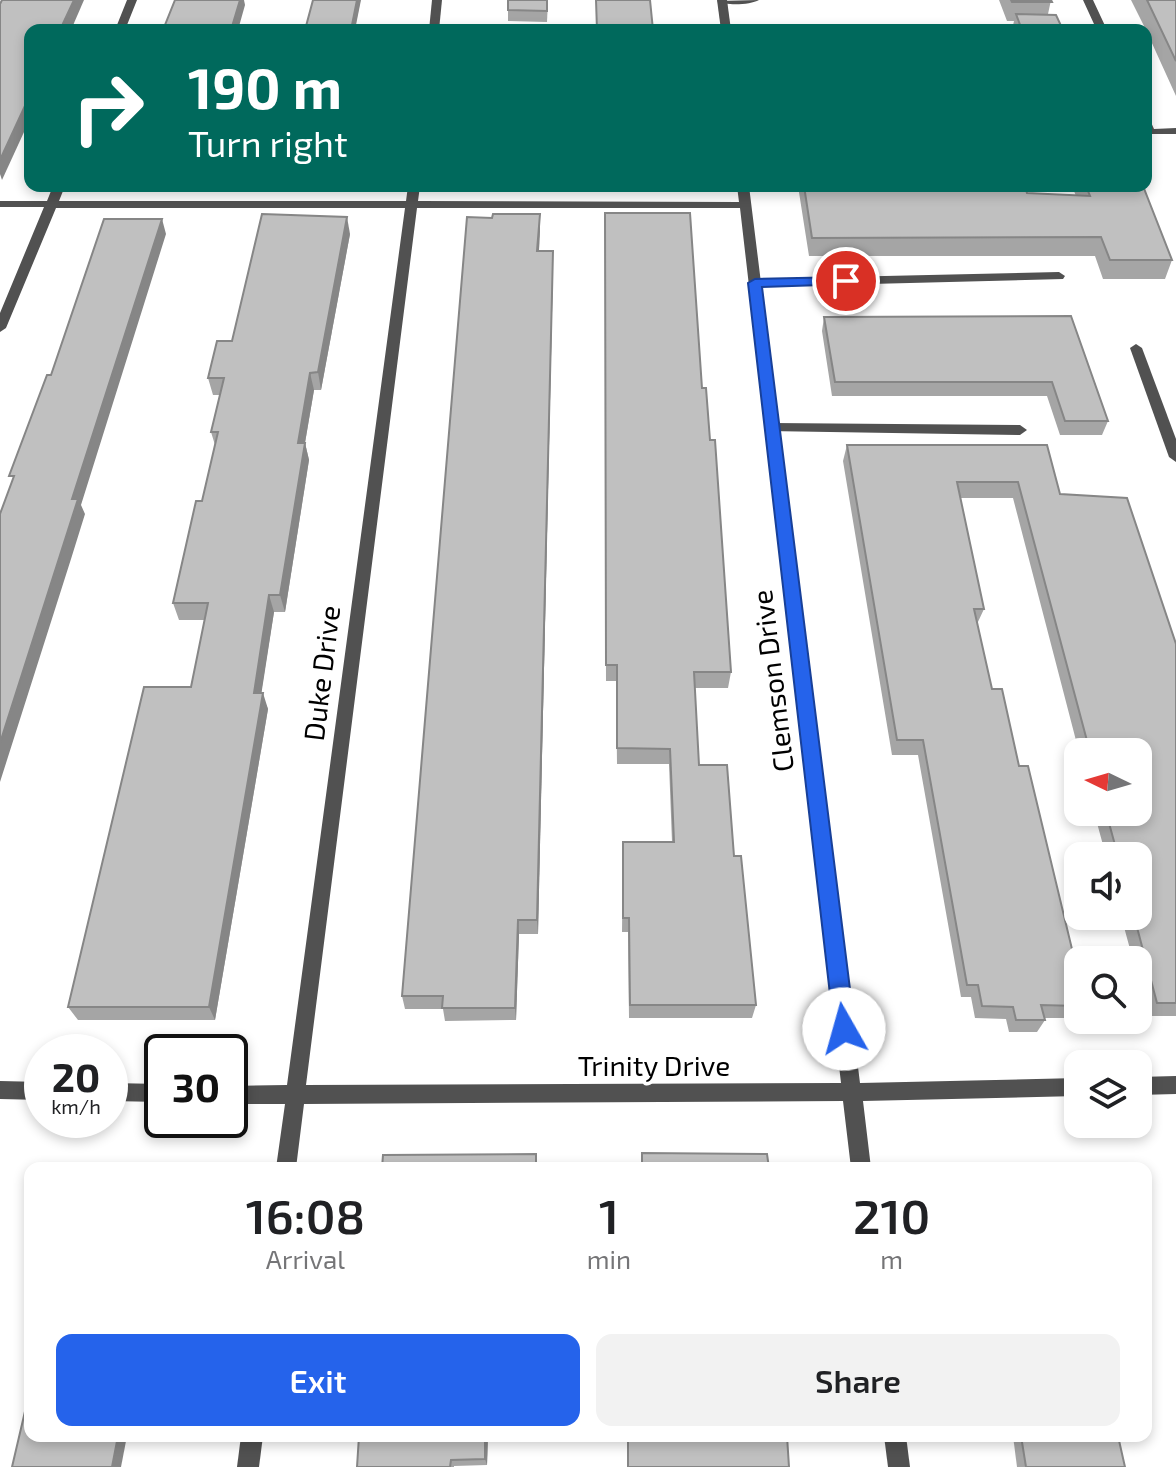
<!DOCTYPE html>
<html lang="en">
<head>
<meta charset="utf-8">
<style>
  body { margin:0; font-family:"Exo 2",sans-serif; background:#f2f2f2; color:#202124; height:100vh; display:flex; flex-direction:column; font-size:30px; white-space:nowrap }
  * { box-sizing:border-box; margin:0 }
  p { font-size:26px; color:#757577 }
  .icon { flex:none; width:44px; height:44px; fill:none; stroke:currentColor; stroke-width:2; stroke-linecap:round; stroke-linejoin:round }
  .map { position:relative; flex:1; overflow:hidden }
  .sheet { position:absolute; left:24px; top:1162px; width:1128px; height:280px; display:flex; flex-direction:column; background:#fff; border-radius:16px; box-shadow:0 4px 12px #0003 }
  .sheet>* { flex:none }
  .hud { position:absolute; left:24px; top:24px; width:1128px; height:168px; border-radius:16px; box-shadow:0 4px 12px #0003; background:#00695c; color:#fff; overflow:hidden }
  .needle { width:52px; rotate:275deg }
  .tools { position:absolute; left:1064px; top:738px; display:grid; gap:16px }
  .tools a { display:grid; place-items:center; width:88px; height:88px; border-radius:16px; background:#fff; box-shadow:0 4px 12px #0003; font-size:40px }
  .speed { position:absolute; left:24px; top:1034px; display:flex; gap:16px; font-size:40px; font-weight:700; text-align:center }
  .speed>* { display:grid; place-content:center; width:104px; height:104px; border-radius:50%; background:#fff; box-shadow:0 4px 12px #0003; line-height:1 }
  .speed small { font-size:20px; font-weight:400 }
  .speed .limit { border:4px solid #111; border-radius:12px; background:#fff; color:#111 }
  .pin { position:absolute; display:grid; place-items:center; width:68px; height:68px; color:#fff; margin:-34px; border:4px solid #fff; border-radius:50%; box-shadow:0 2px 8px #0007 }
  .me { position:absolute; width:88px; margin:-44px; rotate:353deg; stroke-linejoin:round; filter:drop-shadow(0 0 6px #0008) }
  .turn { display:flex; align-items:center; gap:28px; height:168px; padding:0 32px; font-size:36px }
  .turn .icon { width:104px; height:104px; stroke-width:2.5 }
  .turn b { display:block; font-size:56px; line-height:68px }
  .eta { display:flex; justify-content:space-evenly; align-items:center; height:136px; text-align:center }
  .eta b { font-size:48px; font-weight:600; line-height:56px }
  .button { display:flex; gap:16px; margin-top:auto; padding:16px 32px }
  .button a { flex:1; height:92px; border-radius:16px; background:#2563eb; color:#fff; font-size:32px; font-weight:600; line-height:92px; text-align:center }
  .button a+a { background:#f2f2f2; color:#202124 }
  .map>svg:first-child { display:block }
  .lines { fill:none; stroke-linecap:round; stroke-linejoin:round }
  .service { fill:#515151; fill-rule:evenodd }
  .minor { fill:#515151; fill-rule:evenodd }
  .wall { fill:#a5a5a5 }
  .shaded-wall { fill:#868686 }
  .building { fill:#c0c0c0; stroke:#868686; stroke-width:2 }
  .route { fill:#2563eb; stroke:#184099; stroke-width:2 }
  .labels { text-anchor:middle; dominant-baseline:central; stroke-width:7; stroke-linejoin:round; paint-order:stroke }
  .street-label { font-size:28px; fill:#000; stroke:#fff }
</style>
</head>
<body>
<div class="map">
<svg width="1176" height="1467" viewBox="0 0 1176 1467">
  <rect width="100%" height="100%" fill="#fff"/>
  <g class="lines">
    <g class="service">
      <path d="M 759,0 C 750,5 726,6 717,1 Z"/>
      <path d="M 1083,0 L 1093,0 L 1107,30 L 720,28 L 725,25 L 1094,24 Z"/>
      <path d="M 1146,119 L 1150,120 L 1154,129 L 1176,128 L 1176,134 L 1146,134 Z"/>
      <path d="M 1059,272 L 1065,276 L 1063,279 L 755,287 L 749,283 L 755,279 Z"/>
      <path d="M 1136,344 L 1142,348 L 1176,439 L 1176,462 L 1169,457 L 1130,348 Z"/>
      <path d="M 772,423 L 1020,425 L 1027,430 L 1020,435 L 767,431 L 767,425 Z"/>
    </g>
    <g class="minor">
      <path d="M 127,0 L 137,0 L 125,30 L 115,30 Z"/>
      <path d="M 432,0 L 442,0 L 439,30 L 429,30 Z"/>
      <path d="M 717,0 L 727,0 L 731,30 L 721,30 Z"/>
      <path d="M 53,186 L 65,186 L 59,201 L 406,201 L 408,186 L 420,186 L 418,201 L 739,202 L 737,186 L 749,186 L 860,1083 L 1078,1078 L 1078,1096 L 863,1101 L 871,1168 L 851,1168 L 843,1101 L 304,1104 L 296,1168 L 276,1168 L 285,1104 L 230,1104 L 230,1086 L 287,1085 L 405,208 L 56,208 L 6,328 L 0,332 L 0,313 L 44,207 L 0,207 L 0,201 L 47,201 ZM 417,208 L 740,208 L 841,1083 L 306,1085 Z"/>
      <path d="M 1176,1076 L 1176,1094 L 1138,1095 L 1138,1077 Z"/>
      <path d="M 0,1081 L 42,1082 L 42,1100 L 0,1099 Z"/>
      <path d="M 110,1083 L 162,1084 L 162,1102 L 110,1101 Z"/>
      <path d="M 241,1436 L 263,1436 L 259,1467 L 237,1467 Z"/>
      <path d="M 884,1436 L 906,1436 L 910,1467 L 888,1467 Z"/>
    </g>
  </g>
  <g class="wall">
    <path d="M 548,0 L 547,22 L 508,21 L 508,10 Z"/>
    <path d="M 999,0 L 1051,0 L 1048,14 L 1063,30 L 1012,30 L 1014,21 L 1007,21 Z"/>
    <path d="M 1131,0 L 1176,0 L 1176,96 L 1146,30 Z"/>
    <path d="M 798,186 L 1025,186 L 1027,193 L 1076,196 L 1072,186 L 1143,186 L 1172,260 L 1165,279 L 1103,279 L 1095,256 L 809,256 Z"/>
    <path d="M 605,213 L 702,388 L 710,440 L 731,672 L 728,688 L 695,688 L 699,765 L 734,856 L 756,1005 L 752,1018 L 629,1018 L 628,932 L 622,932 L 623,842 L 672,842 L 669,764 L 617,764 L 616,681 L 606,681 Z"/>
    <path d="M 540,214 L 539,251 L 553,251 L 553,268 L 538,934 L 519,934 L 516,1020 L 445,1021 L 443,1009 L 405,1009 L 402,996 L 492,218 Z"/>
    <path d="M 350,234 L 321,390 L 314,390 L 305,443 L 309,460 L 285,612 L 274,612 L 261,693 L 268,709 L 215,1020 L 78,1020 L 68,1007 L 191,687 L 205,620 L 179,620 L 173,603 L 202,501 L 215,445 L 211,432 L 220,395 L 213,395 L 208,378 L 232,341 Z"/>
    <path d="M 1071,316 L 1108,421 L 1102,435 L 1060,435 L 1047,396 L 832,396 L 822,331 L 824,317 Z"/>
    <path d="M 847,445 L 1047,445 L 1060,494 L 1176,644 L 1176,1016 L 1147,1016 L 1138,980 L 1138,960 L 1133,960 L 1121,916 L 1138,916 L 1138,856 L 1106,856 L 1094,812 L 1138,812 L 1138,752 L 1079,752 L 1013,498 L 960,498 L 984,609 L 977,624 L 992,689 L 1019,766 L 1078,974 L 1078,1016 L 1077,1018 L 1044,1018 L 1045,1020 L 1037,1032 L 1009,1032 L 1006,1019 L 975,1018 L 971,997 L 961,997 L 918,755 L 892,755 L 843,461 Z"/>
    <path d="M 488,1436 L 487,1465 L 454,1466 L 454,1467 L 357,1467 Z"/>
    <path d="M 1013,1436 L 1118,1436 L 1125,1467 L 1017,1467 Z"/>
  </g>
  <g class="shaded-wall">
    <path d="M 74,0 L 84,0 L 71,30 L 60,30 Z"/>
    <path d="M 239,0 L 244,0 L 245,5 L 238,30 L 231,30 Z"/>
    <path d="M 357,0 L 361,0 L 355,30 L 351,30 Z"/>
    <path d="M 30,95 L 30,119 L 2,180 L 0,174 L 0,160 Z"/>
    <path d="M 540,214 L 540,231 L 538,268 L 537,251 Z"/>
    <path d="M 347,217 L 350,234 L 321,390 L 318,372 Z"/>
    <path d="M 162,219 L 166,234 L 81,505 L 85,514 L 71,559 L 0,782 L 0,743 L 72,499 Z"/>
    <path d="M 553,251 L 553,268 L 538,934 L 537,920 Z"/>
    <path d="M 310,373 L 314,390 L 302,460 L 298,443 Z"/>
    <path d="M 305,443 L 309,460 L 285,612 L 280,595 Z"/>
    <path d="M 269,595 L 274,612 L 259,709 L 254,693 Z"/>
    <path d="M 263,693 L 268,709 L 215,1020 L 209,1007 Z"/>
    <path d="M 518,920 L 519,934 L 516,1020 L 515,1008 Z"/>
    <path d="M 118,1436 L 127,1436 L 121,1467 L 112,1467 Z"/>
    <path d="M 485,1436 L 488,1436 L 487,1465 L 485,1459 Z"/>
  </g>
  <g class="building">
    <path d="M 2,0 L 74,0 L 60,30 L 30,30 L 30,95 L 0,160 L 0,4 Z"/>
    <path d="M 175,0 L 240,0 L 231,30 L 163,30 Z"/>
    <path d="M 313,0 L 357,0 L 351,30 L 305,30 Z"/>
    <path d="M 508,0 L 547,0 L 547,11 L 508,10 Z"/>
    <path d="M 596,0 L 650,0 L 653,30 L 597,30 Z"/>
    <path d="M 1011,0 L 1051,0 L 1052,2 L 1012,2 Z"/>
    <path d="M 1147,0 L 1176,0 L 1176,61 Z"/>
    <path d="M 1016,14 L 1056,15 L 1063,30 L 1022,30 Z"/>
    <path d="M 804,186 L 1025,186 L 1027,193 L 1090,196 L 1086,186 L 1143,186 L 1172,260 L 1110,260 L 1101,237 L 812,238 Z"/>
    <path d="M 605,213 L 690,213 L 702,388 L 706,388 L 710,440 L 715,440 L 731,672 L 694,672 L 699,765 L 727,765 L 734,856 L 741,856 L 756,1005 L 630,1005 L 629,918 L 623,918 L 623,842 L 674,842 L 670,749 L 617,748 L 617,665 L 606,665 Z"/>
    <path d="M 262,214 L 347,217 L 318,372 L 310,373 L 298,443 L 305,443 L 280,595 L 269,595 L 254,693 L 263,693 L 209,1007 L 68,1007 L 144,687 L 191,687 L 208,603 L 173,603 L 196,501 L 202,501 L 218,432 L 211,432 L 224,378 L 208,378 L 217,341 L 232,341 Z"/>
    <path d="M 493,214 L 540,214 L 537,251 L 553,251 L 537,920 L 518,920 L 515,1008 L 442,1008 L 443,996 L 402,996 L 467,217 L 492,218 Z"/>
    <path d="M 104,219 L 162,219 L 72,499 L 78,499 L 0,743 L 0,514 L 14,476 L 9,476 L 47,375 L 51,375 Z"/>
    <path d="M 1071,316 L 1108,421 L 1065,421 L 1052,382 L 835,382 L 824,317 Z"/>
    <path d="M 847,445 L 1047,445 L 1060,494 L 1127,498 L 1176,644 L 1176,1003 L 1157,1003 L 1134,916 L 1138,916 L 1138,856 L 1118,856 L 1106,812 L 1138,812 L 1138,752 L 1090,752 L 1018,482 L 957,482 L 984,609 L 974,609 L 992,689 L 1002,689 L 1019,766 L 1028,766 L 1078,974 L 1078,1006 L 1041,1005 L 1045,1020 L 1016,1020 L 1013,1007 L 982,1006 L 978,985 L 967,985 L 923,740 L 897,740 Z"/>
    <path d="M 642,1153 L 767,1154 L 769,1168 L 642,1168 Z"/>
    <path d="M 536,1154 L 536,1168 L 382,1168 L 383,1155 Z"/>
    <path d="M 30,1390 L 30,1436 L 118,1436 L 112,1467 L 12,1467 Z"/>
    <path d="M 359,1436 L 485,1436 L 485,1459 L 451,1460 L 450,1467 L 357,1467 Z"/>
    <path d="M 628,1436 L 787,1436 L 789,1467 L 628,1467 Z"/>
    <path d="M 1021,1436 L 1118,1436 L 1125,1467 L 1026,1467 Z"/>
  </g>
  <path class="route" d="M 846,277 L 851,278 L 851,284 L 762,287 L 855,1029 L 852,1036 L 844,1038 L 837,1036 L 834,1029 L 748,283 L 755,279 Z"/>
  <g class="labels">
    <g class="street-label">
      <text transform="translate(321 673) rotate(-83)">Duke Drive</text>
      <text transform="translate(772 681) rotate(-97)">Clemson Drive</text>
      <text x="654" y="1065">Trinity Drive</text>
    </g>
  </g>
</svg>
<div class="tools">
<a><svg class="needle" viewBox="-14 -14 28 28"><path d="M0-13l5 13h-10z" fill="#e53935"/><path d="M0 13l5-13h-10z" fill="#757577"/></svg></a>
<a><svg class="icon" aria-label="sound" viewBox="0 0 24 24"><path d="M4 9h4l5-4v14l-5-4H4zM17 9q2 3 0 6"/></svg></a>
<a><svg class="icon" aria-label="search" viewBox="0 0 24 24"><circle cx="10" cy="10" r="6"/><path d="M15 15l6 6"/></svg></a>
<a><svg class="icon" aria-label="layers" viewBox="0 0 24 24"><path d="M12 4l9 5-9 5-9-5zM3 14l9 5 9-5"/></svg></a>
</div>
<div class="speed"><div>20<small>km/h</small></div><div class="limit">30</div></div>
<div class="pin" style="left:846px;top:281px;background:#d93025"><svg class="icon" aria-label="arrive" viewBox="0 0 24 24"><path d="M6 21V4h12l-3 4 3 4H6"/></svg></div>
<svg class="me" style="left:844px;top:1029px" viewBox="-20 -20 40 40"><circle r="19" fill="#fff"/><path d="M0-13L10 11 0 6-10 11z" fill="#2563eb"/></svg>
<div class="hud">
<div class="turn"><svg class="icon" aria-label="right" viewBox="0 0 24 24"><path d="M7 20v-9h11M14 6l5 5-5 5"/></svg><div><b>190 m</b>Turn right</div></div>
</div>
<section class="sheet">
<div class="eta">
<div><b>16:08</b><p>Arrival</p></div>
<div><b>1</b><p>min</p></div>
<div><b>210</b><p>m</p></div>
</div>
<div class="button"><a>Exit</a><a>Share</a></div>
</section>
</div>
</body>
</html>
